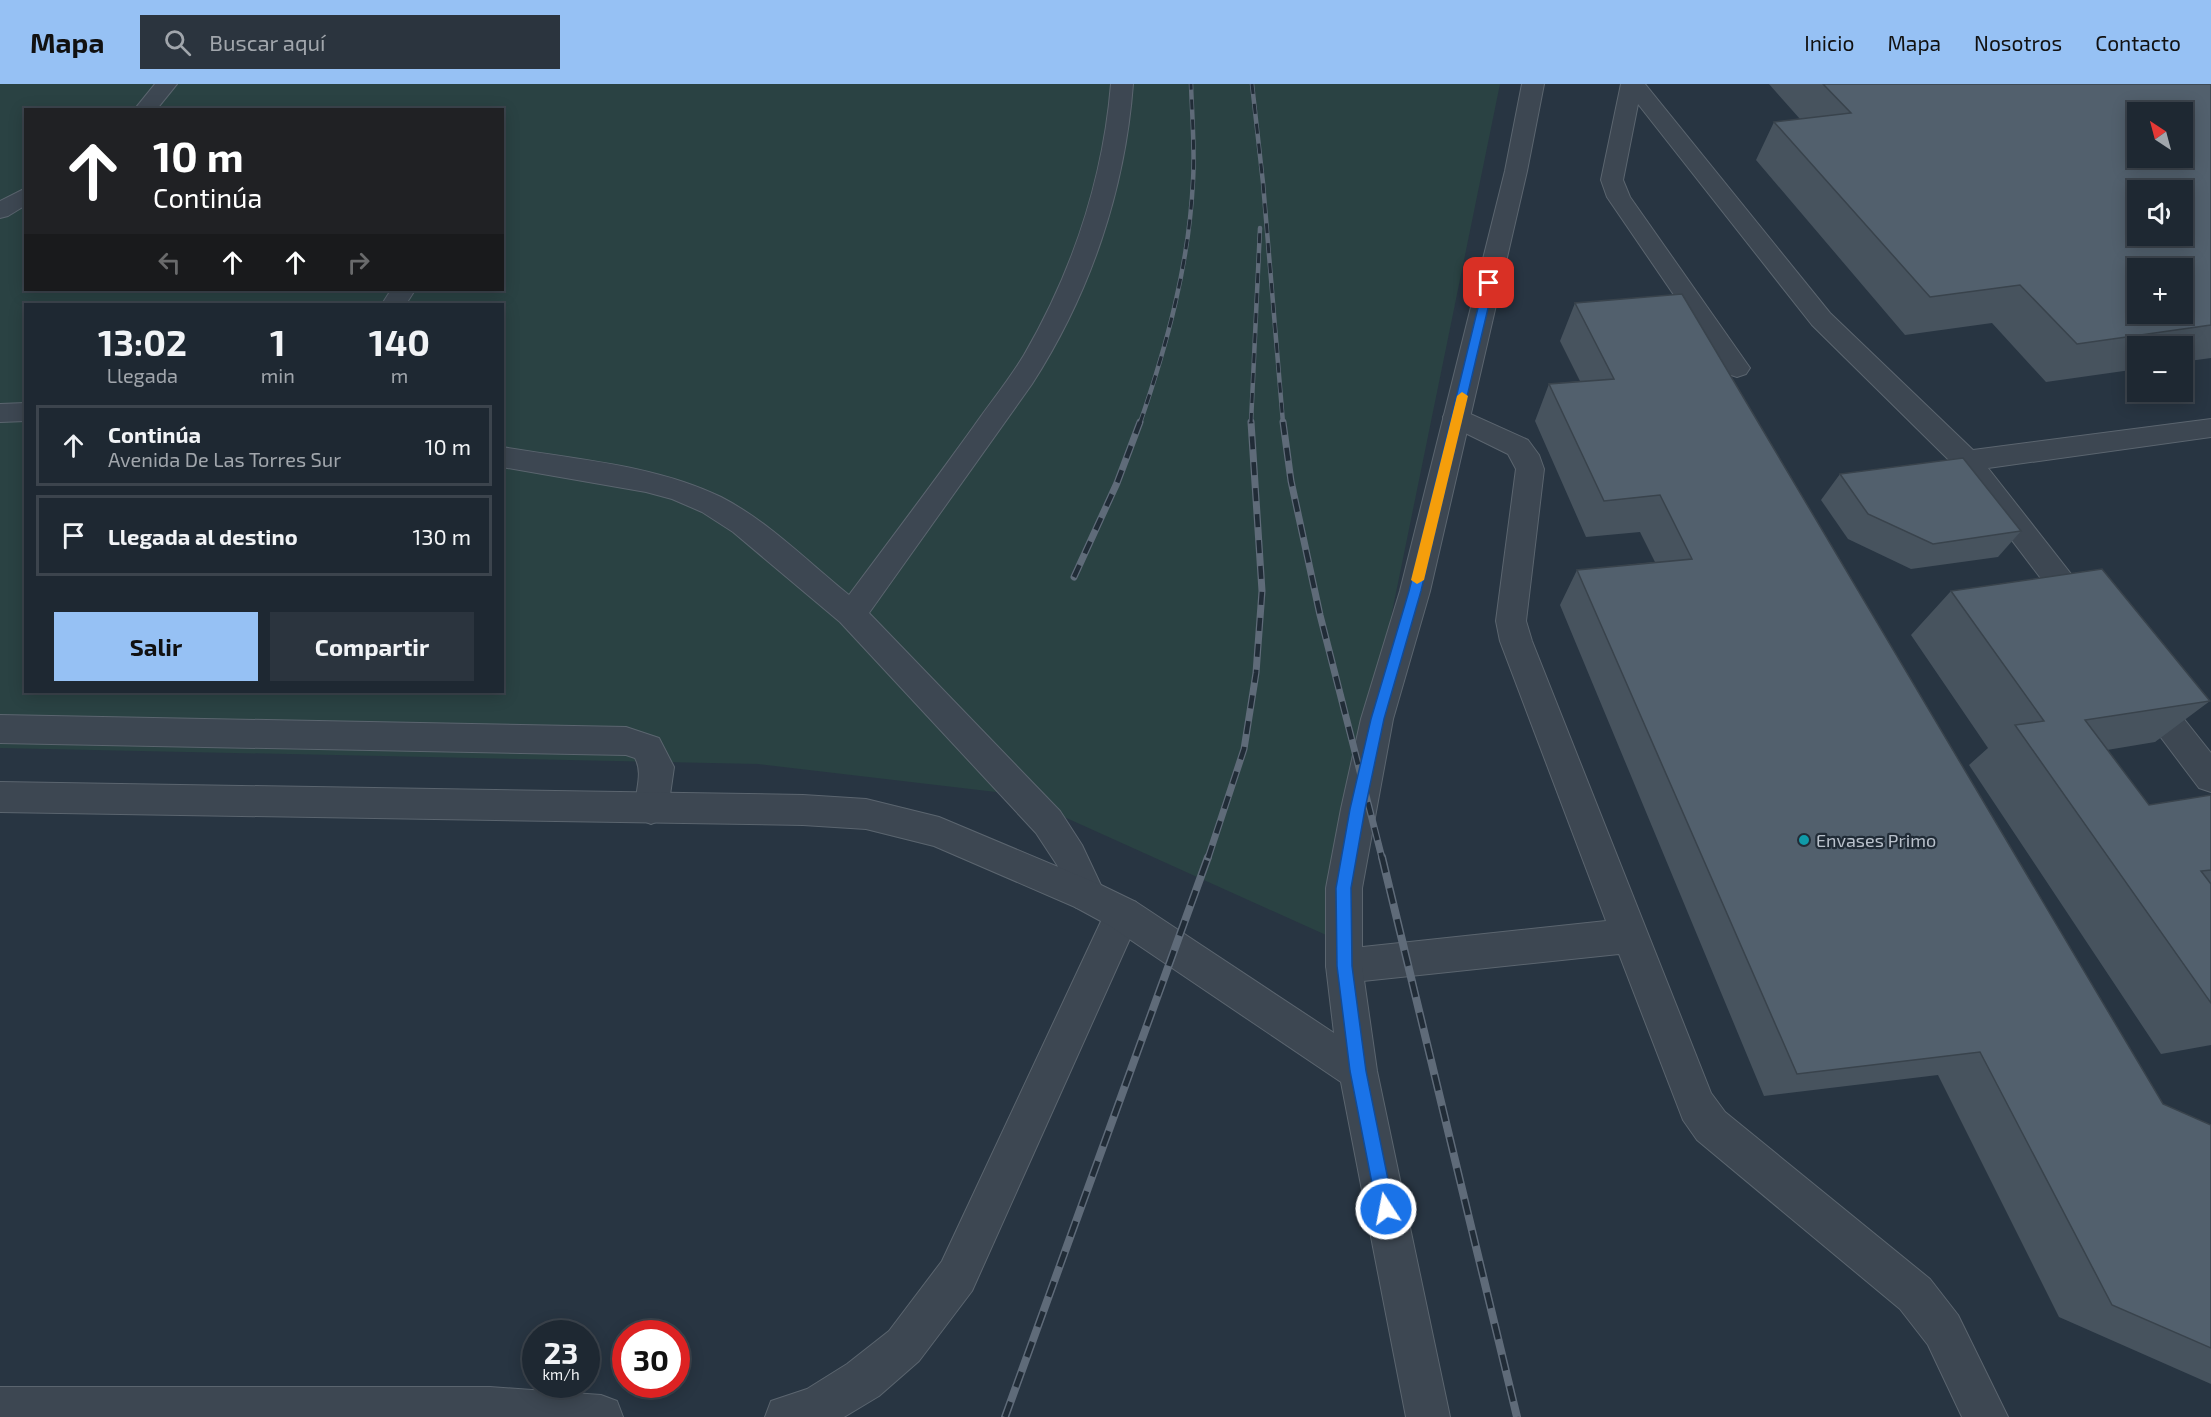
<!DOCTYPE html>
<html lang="es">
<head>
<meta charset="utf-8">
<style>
  body { margin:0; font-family:"Exo 2",sans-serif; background:#2b343e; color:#f1f3f6; height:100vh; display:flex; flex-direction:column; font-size:22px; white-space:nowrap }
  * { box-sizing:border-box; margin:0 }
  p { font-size:20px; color:#a1a6ac }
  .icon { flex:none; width:33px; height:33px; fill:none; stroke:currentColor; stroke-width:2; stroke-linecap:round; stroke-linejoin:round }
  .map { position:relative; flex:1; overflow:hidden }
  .drawer { position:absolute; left:24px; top:219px; width:480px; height:390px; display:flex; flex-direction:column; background:#1e2832; border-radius:0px; box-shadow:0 3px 15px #0003,0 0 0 2px #3c444d }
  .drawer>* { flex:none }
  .hud { position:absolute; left:24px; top:24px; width:480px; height:183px; border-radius:0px; box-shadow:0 3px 15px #0003,0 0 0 2px #3c444d; background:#202124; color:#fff; overflow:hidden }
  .needle { width:39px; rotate:324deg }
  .fabs { position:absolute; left:2127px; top:18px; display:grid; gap:12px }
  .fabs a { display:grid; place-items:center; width:66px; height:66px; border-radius:0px; background:#1e2832; box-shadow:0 3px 15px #0003,0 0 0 2px #3c444d; font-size:30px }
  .speed { position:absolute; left:522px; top:1236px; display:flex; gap:12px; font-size:30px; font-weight:700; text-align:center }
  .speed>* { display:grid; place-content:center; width:78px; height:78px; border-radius:50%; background:#1e2832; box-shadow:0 3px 15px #0003,0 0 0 2px #3c444d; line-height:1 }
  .speed small { font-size:15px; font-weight:400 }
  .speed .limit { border:9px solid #d22; background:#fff; color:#111 }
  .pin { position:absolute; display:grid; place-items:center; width:51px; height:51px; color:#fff; margin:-26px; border-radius:12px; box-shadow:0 3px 9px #0006 }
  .me { position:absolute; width:66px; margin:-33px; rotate:349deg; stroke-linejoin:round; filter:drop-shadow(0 0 4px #0008) }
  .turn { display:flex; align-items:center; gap:21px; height:126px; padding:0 30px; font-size:27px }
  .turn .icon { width:78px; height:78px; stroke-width:2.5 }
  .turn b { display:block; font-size:42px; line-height:51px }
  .lanes { display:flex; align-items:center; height:57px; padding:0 30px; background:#0003; justify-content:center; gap:30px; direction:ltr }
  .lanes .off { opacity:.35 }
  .eta { display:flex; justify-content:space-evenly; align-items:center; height:102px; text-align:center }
  .eta b { font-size:36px; font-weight:700; line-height:42px }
  .button { display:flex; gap:12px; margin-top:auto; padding:12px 30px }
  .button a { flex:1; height:69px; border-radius:0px; background:#96c1f4; color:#111; font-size:24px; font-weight:700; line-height:69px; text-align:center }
  .button a+a { background:#2b343e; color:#f1f3f6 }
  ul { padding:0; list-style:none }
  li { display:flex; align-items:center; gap:18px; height:81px; margin:0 12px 9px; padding:0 18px; border:3px solid #3c444d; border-radius:0px }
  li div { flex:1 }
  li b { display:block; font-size:22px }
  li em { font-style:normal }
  header { display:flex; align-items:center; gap:36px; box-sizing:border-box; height:84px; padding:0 30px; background:#96c1f4; color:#111 }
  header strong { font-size:28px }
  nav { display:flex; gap:33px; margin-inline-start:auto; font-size:21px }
  .search { width:420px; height:54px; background:#2b343e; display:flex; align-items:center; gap:15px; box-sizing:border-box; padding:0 21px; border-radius:0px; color:#a1a6ac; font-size:22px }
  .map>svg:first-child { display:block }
  .green { fill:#2a4243; fill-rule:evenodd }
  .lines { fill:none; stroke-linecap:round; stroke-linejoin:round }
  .service-casing { stroke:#5b656f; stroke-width:2 }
  .minor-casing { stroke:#5b656f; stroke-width:2 }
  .service { fill:#3d4752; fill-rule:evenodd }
  .minor { fill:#3d4752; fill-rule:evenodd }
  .rail-far2-casing { stroke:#5f6b79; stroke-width:4.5 }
  .rail-far1-casing { stroke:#5f6b79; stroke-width:7 }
  .rail-casing { stroke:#5f6b79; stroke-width:8 }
  .rail-far2 { stroke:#212c37; stroke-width:3; stroke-dasharray:10; stroke-linecap:butt }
  .rail-far1 { stroke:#212c37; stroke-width:4.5; stroke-dasharray:13; stroke-linecap:butt }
  .rail { stroke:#212c37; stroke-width:5; stroke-dasharray:16; stroke-linecap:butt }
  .wall { fill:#47535e }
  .building { fill:#52606d; stroke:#39434c; stroke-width:1.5; fill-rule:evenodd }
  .route { fill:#1a73e8; stroke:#114b97; stroke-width:1.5 }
  .slow { fill:#f59e0b }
  .culture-dot { fill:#0f9aa8; stroke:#212c37; stroke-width:2 }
  .labels { text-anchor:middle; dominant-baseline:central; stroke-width:4.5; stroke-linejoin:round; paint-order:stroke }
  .poi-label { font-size:18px; fill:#bac2cc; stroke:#212c37; text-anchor:start }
</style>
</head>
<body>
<header>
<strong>Mapa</strong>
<div class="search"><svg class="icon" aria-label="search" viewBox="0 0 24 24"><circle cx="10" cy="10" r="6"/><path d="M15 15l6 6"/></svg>Buscar aquí</div>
<nav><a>Inicio</a><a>Mapa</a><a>Nosotros</a><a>Contacto</a></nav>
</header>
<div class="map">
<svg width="2211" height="1333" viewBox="0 0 2211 1333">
  <rect width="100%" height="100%" fill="#283542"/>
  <path class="green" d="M 0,0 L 1500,0 L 1326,851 L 1013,710 L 758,680 L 0,664 ZM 26,26 L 502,26 L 502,206 L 26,206 ZM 26,220 L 502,220 L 502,608 L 26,608 Z"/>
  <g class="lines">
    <g class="service-casing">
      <g id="service">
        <path d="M 155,0 L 177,0 L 156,26 L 134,26 Z"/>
        <path d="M 1111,0 L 1133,0 C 1125,107 1090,210 1032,300 L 869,529 L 1060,727 L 1082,761 L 1106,812 L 1101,823 L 1088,828 L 1075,823 L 1057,781 L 1036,749 L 840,538 L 733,448 L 702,428 L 672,415 L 646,408 L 502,383 L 502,363 C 573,375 656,381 721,413 C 768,437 808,478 849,511 C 891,455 933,399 974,342 C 990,319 1009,296 1024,271 C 1072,188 1103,96 1111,0 Z"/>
        <path d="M 1621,0 L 1645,0 L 1830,229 L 1973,366 L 2211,335 L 2211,353 L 1988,384 L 2093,518 L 2097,526 L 2093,534 L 2082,538 L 2071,534 L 1957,384 L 1812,241 L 1638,20 L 1623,96 L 1630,113 L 1750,284 L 1746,290 L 1737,293 L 1728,290 L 1607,113 L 1601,96 Z"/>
        <path d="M 26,104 L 26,121 L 8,132 L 0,134 L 0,117 Z"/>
        <path d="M 391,206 L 415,206 L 406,220 L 382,220 Z"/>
        <path d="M 26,319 L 26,337 L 0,338 L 0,320 Z"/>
        <path d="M 1457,324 L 1528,356 L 1539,371 L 1544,385 L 1526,537 L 1532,557 L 1711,1009 L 1725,1028 L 1930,1195 L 1958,1231 L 2008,1333 L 1962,1333 L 1928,1261 L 1900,1225 L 1697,1056 L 1683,1036 L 1619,870 L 1344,899 L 1331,894 L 1326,882 L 1331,870 L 1344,865 L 1606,837 L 1500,557 L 1496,537 L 1516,385 L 1508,370 L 1447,340 L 1443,333 L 1447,326 Z"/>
        <path d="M 2146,597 L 2157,601 L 2211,669 L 2211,708 L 2199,704 L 2135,619 L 2130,610 L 2135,601 Z"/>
        <path d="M 0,631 L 626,643 L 659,654 L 674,683 L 668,725 L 663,735 L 651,740 L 639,735 C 629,715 646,694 635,674 L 626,671 L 0,659 Z"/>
        <path d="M 1123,814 L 1136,818 L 1141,830 L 972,1207 L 919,1277 L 879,1312 L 844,1333 L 765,1333 L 771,1317 L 807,1305 L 847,1280 L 889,1247 L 942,1177 L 1110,818 Z"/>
        <path d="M 0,1303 L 490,1303 L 601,1311 L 617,1317 L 623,1333 L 0,1333 Z"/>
      </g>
    </g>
    <g class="minor-casing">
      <path id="minor" d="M 1522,0 L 1544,0 L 1527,87 L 1430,507 L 1393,635 L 1362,804 L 1362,882 L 1377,987 L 1450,1333 L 1406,1333 L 1341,998 L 1110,842 L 1075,823 L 934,762 L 866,745 L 803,741 L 0,728 L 0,698 L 803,711 L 866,715 L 939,733 L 1101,801 L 1136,818 L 1334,949 L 1326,882 L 1326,804 L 1341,725 L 1361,635 L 1400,507 L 1505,87 Z"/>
    </g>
    <use href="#service" class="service"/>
    <use href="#minor" class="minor"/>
    <g class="rail-far2-casing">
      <g id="rail-far2">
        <path d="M 1252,0 L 1263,99 L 1283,339"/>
        <path d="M 1140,339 C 1167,261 1189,180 1193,97 C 1195,65 1192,32 1191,0"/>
        <path d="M 1251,339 L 1260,144"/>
      </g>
    </g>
    <g class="rail-far1-casing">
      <g id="rail-far1">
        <path d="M 1283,338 L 1291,397 L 1320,531 L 1382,774"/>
        <path d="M 1074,493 L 1117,399 L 1140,338"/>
        <path d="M 1208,774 L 1244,665 L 1256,589 L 1262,507 L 1251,338"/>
      </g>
    </g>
    <g class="rail-casing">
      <g id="rail">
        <path d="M 1382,773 L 1517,1333"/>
        <path d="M 1005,1333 L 1208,773"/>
      </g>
    </g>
    <use href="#rail-far2" class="rail-far2"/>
    <use href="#rail-far1" class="rail-far1"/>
    <use href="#rail" class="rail"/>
  </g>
  <g class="wall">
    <path d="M 1769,0 L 2211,0 L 2211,274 L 2182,278 L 2182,262 L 2138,262 L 2138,285 L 2046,298 L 1992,239 L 1905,251 L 1756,76 L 1774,38 L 1800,35 Z"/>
    <path d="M 1575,219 L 2163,1020 L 2211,1041 L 2211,1300 L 2059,1233 L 1938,991 L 1764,1012 L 1560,521 L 1577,486 L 1655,478 L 1640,448 L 1586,453 L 1535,337 L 1549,300 L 1580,297 L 1560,257 Z"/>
    <path d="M 1840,390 L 2021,447 L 1998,473 L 1911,485 L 1848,455 L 1821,416 Z"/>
    <path d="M 1951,507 L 2210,617 L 2155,658 L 2107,666 L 2149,721 L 2211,711 L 2211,961 L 2161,970 L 1969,681 L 1988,664 L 1911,551 Z"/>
  </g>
  <g class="building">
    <path d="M 1823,0 L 2211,0 L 2211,241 L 2077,260 L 2020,201 L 1930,213 L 1774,38 L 1851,29 ZM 2138,28 L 2182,28 L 2182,74 L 2138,74 ZM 2138,106 L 2182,106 L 2182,152 L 2138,152 ZM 2138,184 L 2182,184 L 2182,230 L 2138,230 Z"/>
    <path d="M 1682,210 L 2163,1020 L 2211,1041 L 2211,1264 L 2112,1221 L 1980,968 L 1797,990 L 1577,486 L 1692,475 L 1660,411 L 1604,417 L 1549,300 L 1614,295 L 1575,219 Z"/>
    <path d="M 1963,374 L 2021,447 L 1933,460 L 1868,430 L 1840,390 Z"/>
    <path d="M 2102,485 L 2210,617 L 2085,636 L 2149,721 L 2211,711 L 2211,786 L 2201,787 L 2211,800 L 2211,919 L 2015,641 L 2044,637 L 1951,507 Z"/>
  </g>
  <path class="route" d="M 1489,196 L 1494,199 L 1421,507 L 1384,635 L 1365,725 L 1351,804 L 1352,882 L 1366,987 L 1394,1125 L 1392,1131 L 1386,1134 L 1380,1131 L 1377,1125 L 1350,987 L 1337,882 L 1336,804 L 1350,725 L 1371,635 L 1409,507 L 1484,199 Z"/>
  <path class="slow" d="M 1462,308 L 1468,312 L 1424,496 L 1417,500 L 1411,496 L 1457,312 Z"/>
  <circle class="culture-dot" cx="1804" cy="756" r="6"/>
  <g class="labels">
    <g class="poi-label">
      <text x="1816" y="756">Envases Primo</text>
    </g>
  </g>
</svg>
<div class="fabs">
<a><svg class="needle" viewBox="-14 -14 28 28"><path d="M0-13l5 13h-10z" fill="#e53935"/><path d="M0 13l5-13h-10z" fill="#a1a6ac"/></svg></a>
<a><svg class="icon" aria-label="sound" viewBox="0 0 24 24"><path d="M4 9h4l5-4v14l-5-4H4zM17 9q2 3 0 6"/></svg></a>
<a>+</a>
<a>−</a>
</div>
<div class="speed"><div>23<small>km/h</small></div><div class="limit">30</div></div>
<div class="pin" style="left:1489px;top:199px;background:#d93025"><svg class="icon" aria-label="arrive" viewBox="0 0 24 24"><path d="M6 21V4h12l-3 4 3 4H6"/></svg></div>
<svg class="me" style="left:1386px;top:1125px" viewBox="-20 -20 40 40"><circle r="17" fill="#1a73e8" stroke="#fff" stroke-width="3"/><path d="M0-11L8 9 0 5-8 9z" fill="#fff"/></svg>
<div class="hud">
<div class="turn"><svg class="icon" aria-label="ahead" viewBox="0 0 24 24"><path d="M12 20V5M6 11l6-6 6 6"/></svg><div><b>10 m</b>Continúa</div></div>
<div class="lanes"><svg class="icon off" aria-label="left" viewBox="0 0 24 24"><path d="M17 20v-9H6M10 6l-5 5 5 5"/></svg><svg class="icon" aria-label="ahead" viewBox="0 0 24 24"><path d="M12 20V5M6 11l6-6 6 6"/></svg><svg class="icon" aria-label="ahead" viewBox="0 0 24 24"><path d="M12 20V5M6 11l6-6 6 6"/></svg><svg class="icon off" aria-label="right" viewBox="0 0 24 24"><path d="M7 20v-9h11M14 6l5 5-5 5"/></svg></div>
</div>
<section class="drawer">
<div class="eta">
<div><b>13:02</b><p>Llegada</p></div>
<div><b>1</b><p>min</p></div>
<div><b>140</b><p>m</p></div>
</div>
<ul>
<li><svg class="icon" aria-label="ahead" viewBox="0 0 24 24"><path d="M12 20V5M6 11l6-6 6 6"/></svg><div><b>Continúa</b><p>Avenida De Las Torres Sur</p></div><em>10 m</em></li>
<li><svg class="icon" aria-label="arrive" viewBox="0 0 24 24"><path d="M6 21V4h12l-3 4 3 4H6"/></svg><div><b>Llegada al destino</b></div><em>130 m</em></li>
</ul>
<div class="button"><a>Salir</a><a>Compartir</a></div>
</section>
</div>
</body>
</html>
